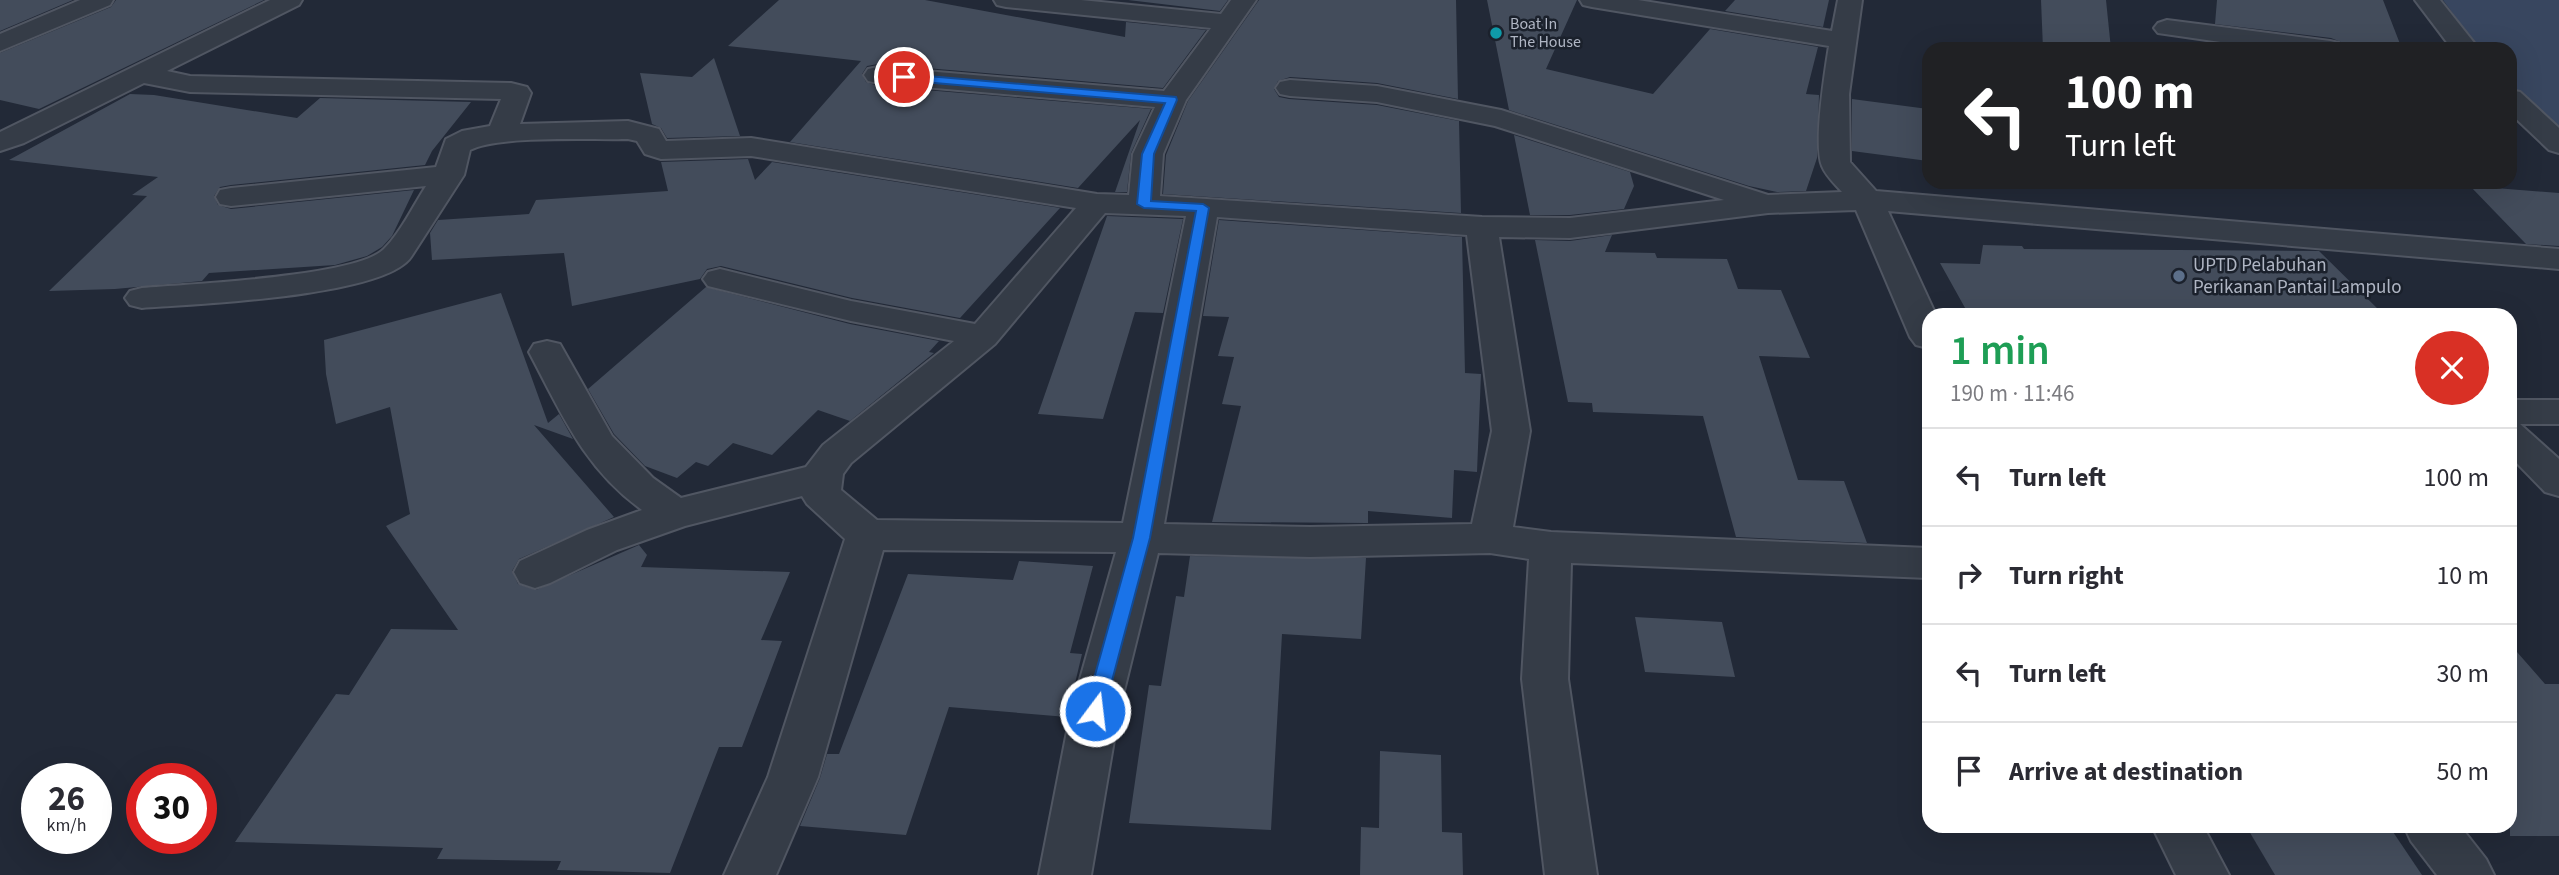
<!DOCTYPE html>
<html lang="en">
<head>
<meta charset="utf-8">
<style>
  body { margin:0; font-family:"Source Sans 3",sans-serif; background:#f2f2f3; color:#2b2b33; height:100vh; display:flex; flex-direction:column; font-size:26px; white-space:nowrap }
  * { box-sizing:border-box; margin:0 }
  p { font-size:23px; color:#7c7c81 }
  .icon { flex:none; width:38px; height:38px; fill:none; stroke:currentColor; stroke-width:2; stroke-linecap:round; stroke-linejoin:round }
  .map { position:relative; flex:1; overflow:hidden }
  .details { position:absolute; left:1922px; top:308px; width:595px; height:525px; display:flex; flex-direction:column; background:#fff; border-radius:21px; box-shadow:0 7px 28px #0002 }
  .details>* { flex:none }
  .top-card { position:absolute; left:1922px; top:42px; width:595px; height:147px; border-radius:21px; box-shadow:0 7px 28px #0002; background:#202124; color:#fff; overflow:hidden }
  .speed { position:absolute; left:21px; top:763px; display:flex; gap:14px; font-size:35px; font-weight:700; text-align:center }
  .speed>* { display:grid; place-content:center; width:91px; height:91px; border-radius:50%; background:#fff; box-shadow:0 7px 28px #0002; line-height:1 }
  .speed small { font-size:18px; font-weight:400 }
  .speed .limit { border:10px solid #d22; background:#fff; color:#111 }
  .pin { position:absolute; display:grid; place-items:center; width:60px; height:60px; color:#fff; margin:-30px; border:4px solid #fff; border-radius:50%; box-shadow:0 2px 7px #0007 }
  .me { position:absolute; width:77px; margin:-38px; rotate:15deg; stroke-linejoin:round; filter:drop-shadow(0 0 5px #0008) }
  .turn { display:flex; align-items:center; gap:24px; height:147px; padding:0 28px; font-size:32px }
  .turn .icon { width:91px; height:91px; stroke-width:2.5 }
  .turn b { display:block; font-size:49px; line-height:60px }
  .round { display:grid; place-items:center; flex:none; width:74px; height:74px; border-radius:37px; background:#f2f2f3 }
  .head { display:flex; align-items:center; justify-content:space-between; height:119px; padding:0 28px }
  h1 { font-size:42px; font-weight:600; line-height:52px; color:#1e9e55 }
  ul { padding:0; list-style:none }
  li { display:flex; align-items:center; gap:21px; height:98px; padding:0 28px; border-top:2px solid #e1e1e2 }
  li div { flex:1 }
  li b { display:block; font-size:26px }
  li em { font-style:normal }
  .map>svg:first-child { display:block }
  .water { fill:#38465f }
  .building { fill:#434c5b }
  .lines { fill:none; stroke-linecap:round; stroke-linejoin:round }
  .minor-casing { stroke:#505662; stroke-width:4 }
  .minor { fill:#353c47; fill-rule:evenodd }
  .route { fill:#1a73e8; stroke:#114b97; stroke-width:2 }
  .culture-dot { fill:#0f9aa8; stroke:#1b212c; stroke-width:2.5 }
  .service-dot { fill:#5c6f8a; stroke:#1b212c; stroke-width:2.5 }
  .labels { text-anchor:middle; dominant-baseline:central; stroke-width:5; stroke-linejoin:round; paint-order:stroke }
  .far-poi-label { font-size:16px; fill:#b0b6c4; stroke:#1b212c; text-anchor:start }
  .poi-label { font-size:19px; fill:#b0b6c4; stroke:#1b212c; text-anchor:start }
</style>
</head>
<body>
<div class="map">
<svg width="2559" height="875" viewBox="0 0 2559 875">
  <rect width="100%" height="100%" fill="#222937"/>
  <path class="water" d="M 2443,0 L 2559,0 L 2559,130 L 2510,90 L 2510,49 L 2479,49 Z"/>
  <g class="building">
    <path d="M 0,0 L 73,0 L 0,31 Z"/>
    <path d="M 116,0 L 264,0 L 39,109 L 0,100 L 0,53 L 111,7 Z"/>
    <path d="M 779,0 L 925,0 L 1125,37 L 1126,22 L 1206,30 L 1163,88 L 878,64 L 867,66 L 862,74 L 866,82 L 878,86 L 1151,109 L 1131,153 L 1127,192 L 1115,192 L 1140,120 L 1078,188 L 790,142 L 861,61 L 728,46 Z"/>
    <path d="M 1128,0 L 1228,0 L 1220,11 Z"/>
    <path d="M 1259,0 L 1456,0 L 1458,99 L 1377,83 L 1290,77 L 1278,81 L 1274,89 L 1279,97 L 1289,99 L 1377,105 L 1459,121 L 1461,213 L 1163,194 L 1166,155 L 1188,101 Z"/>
    <path d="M 1487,0 L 1577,0 L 1546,69 L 1653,94 L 1710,29 L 1818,47 L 1806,94 L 1819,95 L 1817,158 L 1806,191 L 1777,192 L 1749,186 L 1509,110 Z"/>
    <path d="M 1735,0 L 1829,0 L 1823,27 L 1725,11 Z"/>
    <path d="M 2041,0 L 2106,0 L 2111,49 L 2043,49 Z"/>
    <path d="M 2217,0 L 2383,0 L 2402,49 L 2346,49 L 2341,42 L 2331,38 L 2215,24 Z"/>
    <path d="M 714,58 L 740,136 L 667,138 L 661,128 L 652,124 L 640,73 L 692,77 Z"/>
    <path d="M 130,94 L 154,95 L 297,118 L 320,98 L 471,102 L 432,151 L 425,165 L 231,185 L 220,187 L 214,196 L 218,205 L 231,209 L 414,190 L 392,236 L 382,247 L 367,256 L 335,265 L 209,273 L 202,281 L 115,289 L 49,291 L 147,196 L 132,195 L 158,177 L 9,160 Z"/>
    <path d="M 1852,99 L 1928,109 L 1928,161 L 1852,151 Z"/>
    <path d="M 1514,135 L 1630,172 L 1634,186 L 1624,209 L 1570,215 L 1530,215 Z"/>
    <path d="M 748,159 L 755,180 L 772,162 L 1060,208 L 960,318 L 852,298 L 721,266 L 707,269 L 700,279 L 572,306 L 564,253 L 432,260 L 430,233 L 438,220 L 529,214 L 536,200 L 668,191 L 661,162 Z"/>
    <path d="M 2470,186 L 2559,193 L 2559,246 L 2526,244 Z"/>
    <path d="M 1107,216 L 1183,219 L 1163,313 L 1135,312 L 1103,419 L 1038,414 Z"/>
    <path d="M 1219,220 L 1462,237 L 1465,373 L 1481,374 L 1477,472 L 1454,470 L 1452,518 L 1368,511 L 1368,523 L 1212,522 L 1241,406 L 1222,404 L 1234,357 L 1218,356 L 1229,317 L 1203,316 Z"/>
    <path d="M 1612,235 L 1605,252 L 1655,253 L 1657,258 L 1727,259 L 1738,289 L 1781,290 L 1810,358 L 1759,356 L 1798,480 L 1844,481 L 1867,543 L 1736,537 L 1703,416 L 1593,412 L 1592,403 L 1568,402 L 1535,240 L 1570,241 Z"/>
    <path d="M 1983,245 L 2022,246 L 2024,249 L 2319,251 L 2382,313 L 1969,315 L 1940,263 L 1980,264 Z"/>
    <path d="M 706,287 L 850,324 L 939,341 L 929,352 L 934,353 L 850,421 L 818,410 L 772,455 L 733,443 L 708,466 L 696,462 L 677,478 L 645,466 L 614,434 L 588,389 Z"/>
    <path d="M 501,293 L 548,423 L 559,414 L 573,439 L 534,425 L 614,517 L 519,559 L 512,571 L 518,584 L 536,590 L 639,545 L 647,555 L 641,567 L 790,572 L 761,640 L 782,641 L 742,747 L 719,747 L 670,873 L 557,870 L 561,861 L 437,859 L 443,848 L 235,842 L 336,694 L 349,695 L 391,629 L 458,630 L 386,526 L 410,514 L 390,407 L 336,424 L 326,374 L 324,340 Z"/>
    <path d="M 1190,556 L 1366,558 L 1361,639 L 1282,634 L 1271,830 L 1129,823 L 1149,685 L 1161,686 L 1176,596 L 1184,597 Z"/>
    <path d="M 1019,561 L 1093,566 L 1070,653 L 1082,654 L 1067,717 L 949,707 L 906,835 L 800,826 L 820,778 L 827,754 L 839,754 L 908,574 L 1013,580 Z"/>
    <path d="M 1635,617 L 1722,622 L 1735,677 L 1645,672 Z"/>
    <path d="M 2510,644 L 2545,684 L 2559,684 L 2559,836 L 2510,836 Z"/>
    <path d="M 1380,751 L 1441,755 L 1442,832 L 1462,833 L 1463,875 L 1360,875 L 1361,827 L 1379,828 Z"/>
    <path d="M 2246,826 L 2389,826 L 2422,875 L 2275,875 Z"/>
  </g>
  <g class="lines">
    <g class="minor-casing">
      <g id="minor">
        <path d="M 80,0 L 113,0 L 110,5 L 0,51 L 0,34 Z"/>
        <path d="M 270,0 L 302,0 L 299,5 L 167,71 L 190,76 L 511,83 L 527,87 L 531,93 L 520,124 L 628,121 L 659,129 L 666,141 L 751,138 L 1097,194 L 1129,195 L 1133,154 L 1155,107 L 878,83 L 868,81 L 864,75 L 868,69 L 878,67 L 1164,91 L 1211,28 L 1006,7 L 997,5 L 994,0 L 1081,0 L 1221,14 L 1231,0 L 1256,0 L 1186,100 L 1163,154 L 1160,196 L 1482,217 L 1570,218 L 1724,200 L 1495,126 L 1377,102 L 1290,96 L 1280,94 L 1276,88 L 1280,82 L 1290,80 L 1377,86 L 1501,110 L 1768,195 L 1842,192 C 1835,184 1826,176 1822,166 C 1813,145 1825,71 1829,46 L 1592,7 L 1583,5 L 1580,0 L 1638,0 L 1832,31 L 1838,0 L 1862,0 L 1849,94 L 1850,162 L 1876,191 L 2559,249 L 2559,269 L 1888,211 L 1936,315 L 1928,315 L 1928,348 L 1916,345 L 1910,337 L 1856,210 L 1768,213 L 1570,238 L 1499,237 L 1530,431 L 1513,527 L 1551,532 L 1928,548 L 1928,578 L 1571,563 L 1568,679 L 1597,875 L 1545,875 L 1522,679 L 1529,559 L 1490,553 L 1310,557 L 1158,553 L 1119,711 L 1091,875 L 1039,875 L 1071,711 L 1116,552 L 883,550 L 818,777 L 776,875 L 724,875 L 768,777 L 845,539 L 807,504 L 802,496 L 685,526 L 617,550 L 550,583 L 535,588 L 520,583 L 514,572 L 520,561 L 587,530 L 642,510 C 583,467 562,414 529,352 L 534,344 L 547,341 L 560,344 L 612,436 L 653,478 L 681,498 L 806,467 L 823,445 L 954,341 L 851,321 L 708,286 L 703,279 L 708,272 L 720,269 L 851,301 L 975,324 L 1076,208 L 751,156 L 661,159 L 645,154 L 637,141 L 628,139 C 591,140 499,135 470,150 L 464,175 L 411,257 C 384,297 193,304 142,308 L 130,305 L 125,298 L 130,291 L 142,288 C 187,284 357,277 384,249 C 401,232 413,206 426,186 L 231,206 L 220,204 L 216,197 L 220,190 L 231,188 L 436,167 L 446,139 L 462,131 L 490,126 L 501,99 L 190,92 L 144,83 L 24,143 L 0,151 L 0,132 ZM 1105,213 L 1186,216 L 1123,523 L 877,520 L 841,490 L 843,474 L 851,463 L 995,344 ZM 1217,217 L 1467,235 L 1492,431 L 1472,524 L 1310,527 L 1164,524 Z"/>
        <path d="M 2415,0 L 2440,0 L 2479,49 L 2452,49 Z"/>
        <path d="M 2167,20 L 2330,41 L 2339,43 L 2343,49 L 2269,49 L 2158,33 L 2154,28 L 2158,23 Z"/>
        <path d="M 2510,90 L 2520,92 L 2559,128 L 2559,153 L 2549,150 L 2510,113 Z"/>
        <path d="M 2510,400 L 2559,400 L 2559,424 L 2520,424 L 2559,459 L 2559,496 L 2545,492 L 2510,456 Z"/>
        <path d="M 2152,826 L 2203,826 L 2229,875 L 2176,875 Z"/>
        <path d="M 2404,826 L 2460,826 L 2486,859 L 2494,875 L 2437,875 L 2411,841 Z"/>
      </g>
    </g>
    <use href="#minor" class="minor"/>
  </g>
  <path class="route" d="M 904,74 L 1176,97 L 1177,100 L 1154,154 L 1151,201 L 1203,204 L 1209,208 L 1150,538 L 1104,711 L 1102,717 L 1095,719 L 1088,717 L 1085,711 L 1133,538 L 1196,211 L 1144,208 L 1137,204 L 1142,154 L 1165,103 L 900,80 L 899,77 Z"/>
  <circle class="culture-dot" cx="1496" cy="33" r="7"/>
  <circle class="service-dot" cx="2179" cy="276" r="7"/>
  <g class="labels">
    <g class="far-poi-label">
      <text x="1510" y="24">Boat In<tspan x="1510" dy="18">The House</tspan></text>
    </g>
    <g class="poi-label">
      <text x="2193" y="265">UPTD Pelabuhan<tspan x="2193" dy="22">Perikanan Pantai Lampulo</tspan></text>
    </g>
  </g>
</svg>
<div class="speed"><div>26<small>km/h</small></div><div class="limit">30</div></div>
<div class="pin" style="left:904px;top:77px;background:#d93025"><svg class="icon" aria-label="arrive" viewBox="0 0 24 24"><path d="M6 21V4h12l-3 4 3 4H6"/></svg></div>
<svg class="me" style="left:1095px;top:711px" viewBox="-20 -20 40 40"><circle r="17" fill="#1a73e8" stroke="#fff" stroke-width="3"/><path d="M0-11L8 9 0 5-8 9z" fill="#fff"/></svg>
<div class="top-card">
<div class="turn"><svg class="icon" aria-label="left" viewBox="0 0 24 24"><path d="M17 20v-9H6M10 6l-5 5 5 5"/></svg><div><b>100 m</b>Turn left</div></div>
</div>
<section class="details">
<div class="head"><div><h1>1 min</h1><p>190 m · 11:46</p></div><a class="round" style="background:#d93025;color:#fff"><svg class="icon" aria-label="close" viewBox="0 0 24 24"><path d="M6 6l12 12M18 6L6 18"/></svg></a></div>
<ul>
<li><svg class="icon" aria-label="left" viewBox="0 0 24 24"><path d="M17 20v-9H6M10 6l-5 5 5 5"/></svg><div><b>Turn left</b></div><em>100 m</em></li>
<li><svg class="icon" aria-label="right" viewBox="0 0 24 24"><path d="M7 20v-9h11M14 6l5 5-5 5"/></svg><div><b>Turn right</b></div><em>10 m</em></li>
<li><svg class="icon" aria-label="left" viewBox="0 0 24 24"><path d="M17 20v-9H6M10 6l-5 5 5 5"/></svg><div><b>Turn left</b></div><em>30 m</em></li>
<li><svg class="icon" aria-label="arrive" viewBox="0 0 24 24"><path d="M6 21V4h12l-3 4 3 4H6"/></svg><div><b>Arrive at destination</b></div><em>50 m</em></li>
</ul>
</section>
</div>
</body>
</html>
